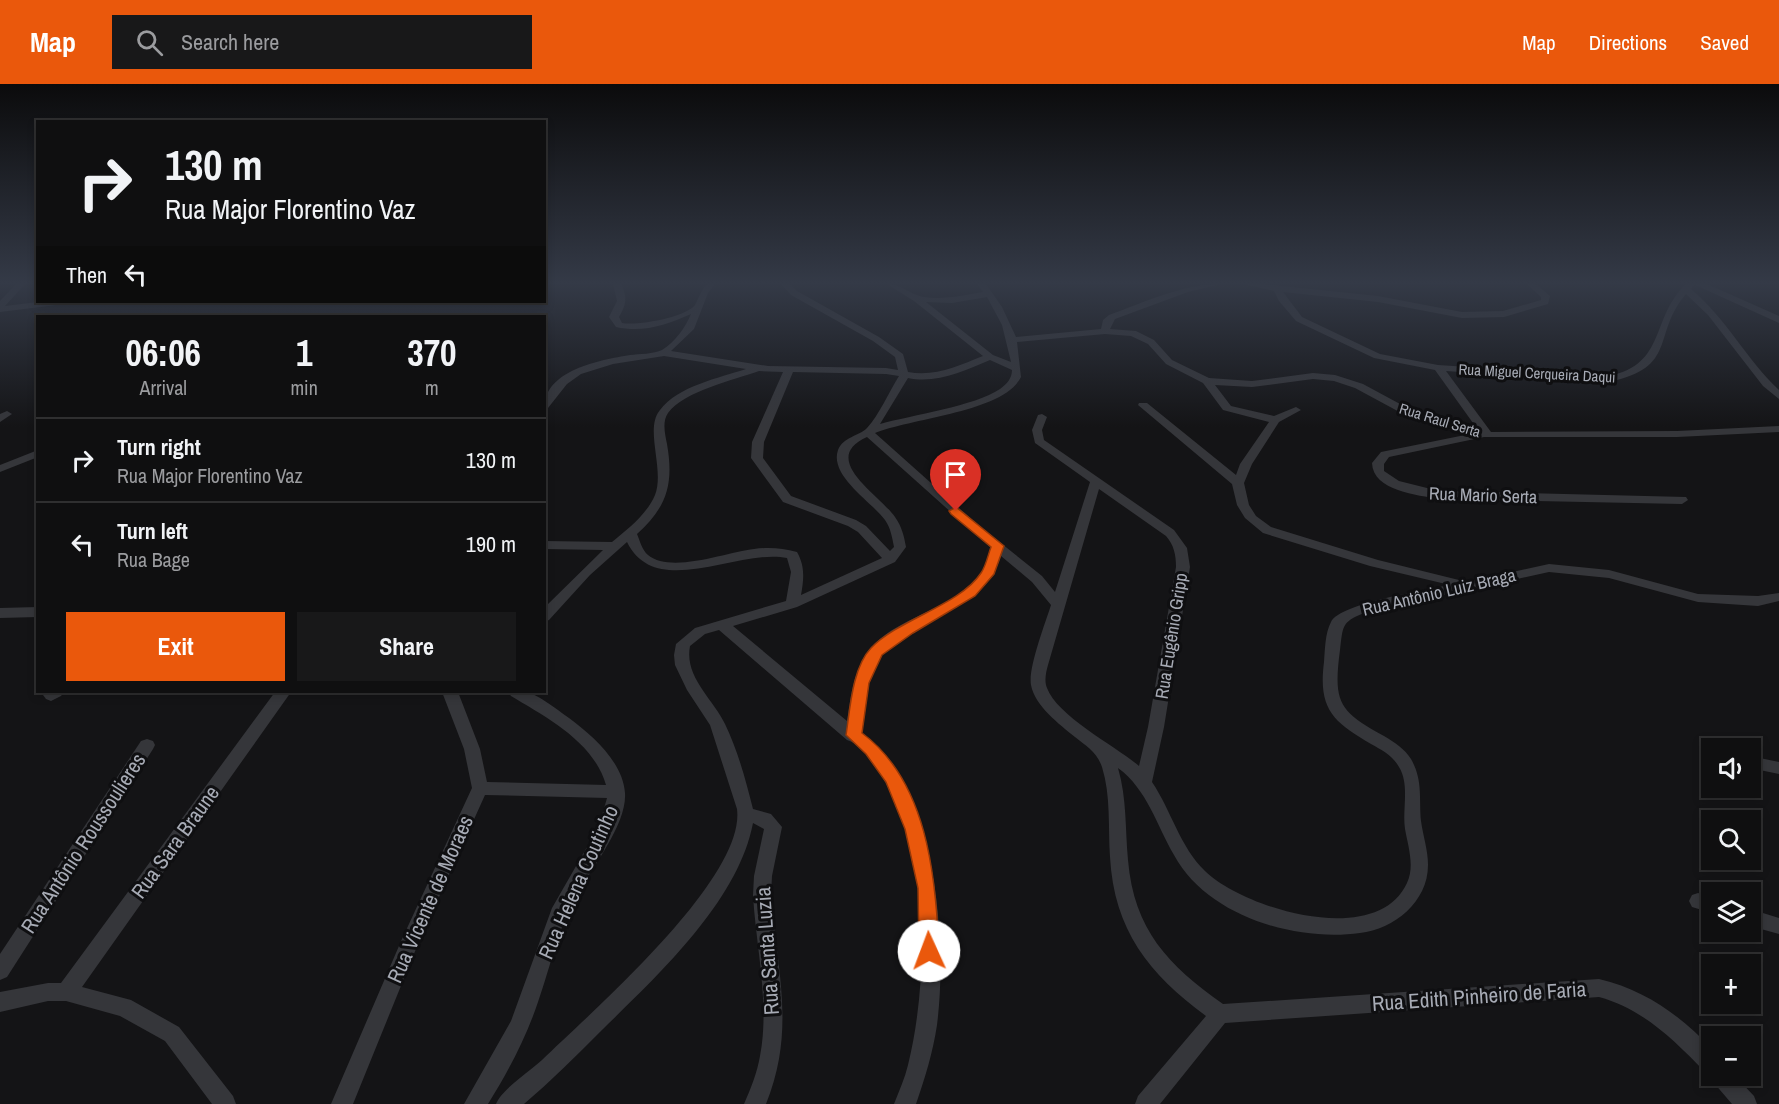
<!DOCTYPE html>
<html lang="en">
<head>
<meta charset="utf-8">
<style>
  body { margin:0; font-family:"Archivo Narrow",sans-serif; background:#181819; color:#f1f3f6; height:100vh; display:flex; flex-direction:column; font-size:22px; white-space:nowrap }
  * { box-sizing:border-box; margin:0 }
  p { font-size:20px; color:#9b9c9f }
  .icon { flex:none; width:33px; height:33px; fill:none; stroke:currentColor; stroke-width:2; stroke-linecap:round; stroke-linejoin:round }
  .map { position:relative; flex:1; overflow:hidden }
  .sheet { position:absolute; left:36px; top:231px; width:510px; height:378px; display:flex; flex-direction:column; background:#0f0f10; border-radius:0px; box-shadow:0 3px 9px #0003,0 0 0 2px #2f2f30 }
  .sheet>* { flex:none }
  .banner { position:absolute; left:36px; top:36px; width:510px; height:183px; border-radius:0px; box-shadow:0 3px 9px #0003,0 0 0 2px #2f2f30; background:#0f0f10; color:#f1f3f6; overflow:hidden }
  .buttons { position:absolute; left:1701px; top:654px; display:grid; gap:12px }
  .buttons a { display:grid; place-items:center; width:60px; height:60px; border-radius:0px; background:#0f0f10; box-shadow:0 3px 9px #0003,0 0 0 2px #2f2f30; font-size:30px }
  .pin { position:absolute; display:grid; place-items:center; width:51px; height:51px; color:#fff; margin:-62px -26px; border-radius:50% 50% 50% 0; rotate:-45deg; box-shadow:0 0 6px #0007 }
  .pin .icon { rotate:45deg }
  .me { position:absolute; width:66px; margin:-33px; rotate:358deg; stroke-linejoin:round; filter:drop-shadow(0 0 4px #0008) }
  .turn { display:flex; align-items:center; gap:21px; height:126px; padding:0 30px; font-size:27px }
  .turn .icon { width:78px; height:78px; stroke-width:2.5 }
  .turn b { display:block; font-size:42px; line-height:51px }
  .then { display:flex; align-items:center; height:57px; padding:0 30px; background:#0003; gap:12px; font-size:22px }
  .eta { display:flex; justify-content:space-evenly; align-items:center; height:102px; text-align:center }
  .eta b { font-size:36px; font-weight:700; line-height:42px }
  .action { display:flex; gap:12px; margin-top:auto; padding:12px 30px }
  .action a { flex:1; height:69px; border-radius:0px; background:#ea580c; color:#fff; font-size:24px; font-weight:700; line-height:69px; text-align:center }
  .action a+a { background:#181819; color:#f1f3f6 }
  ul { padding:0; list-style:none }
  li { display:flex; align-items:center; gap:18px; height:84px; padding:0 30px; border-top:2px solid #2f2f30 }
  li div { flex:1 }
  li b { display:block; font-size:22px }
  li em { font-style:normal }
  header { display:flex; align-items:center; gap:36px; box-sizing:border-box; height:84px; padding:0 30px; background:#ea580c; color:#fff }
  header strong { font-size:28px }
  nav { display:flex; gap:33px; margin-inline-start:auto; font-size:21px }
  .search { width:420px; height:54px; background:#181819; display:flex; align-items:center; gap:15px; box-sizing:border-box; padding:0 21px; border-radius:0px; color:#9b9c9f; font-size:22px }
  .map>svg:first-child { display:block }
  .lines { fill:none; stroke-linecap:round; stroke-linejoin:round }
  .minor { fill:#35363a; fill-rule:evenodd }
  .tertiary { fill:#35363a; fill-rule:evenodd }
  .route { fill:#ea580c; stroke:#983908; stroke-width:1.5 }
  .labels { text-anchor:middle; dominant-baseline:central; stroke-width:6; stroke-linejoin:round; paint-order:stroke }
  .far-street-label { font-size:15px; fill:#a7abb5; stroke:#0f0f11 }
  .street-label { font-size:18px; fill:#a7abb5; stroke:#0f0f11 }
  .near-street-label { font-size:21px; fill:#a7abb5; stroke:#0f0f11 }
</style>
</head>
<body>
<header>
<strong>Map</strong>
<div class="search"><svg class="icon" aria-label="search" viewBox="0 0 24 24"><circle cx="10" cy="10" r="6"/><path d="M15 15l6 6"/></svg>Search here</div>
<nav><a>Map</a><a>Directions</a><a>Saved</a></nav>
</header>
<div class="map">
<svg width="1779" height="1020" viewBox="0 0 1779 1020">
  <rect width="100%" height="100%" fill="#141416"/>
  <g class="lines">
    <g class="minor">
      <path d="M 16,200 L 25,200 L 5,222 L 38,218 L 60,218 L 56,221 L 0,228 L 0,217 Z"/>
      <path d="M 613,200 L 621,200 C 628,213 626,221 619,233 L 622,239 C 638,242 686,233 695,221 C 699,214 701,206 707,200 L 715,200 L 708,209 L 694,245 L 671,267 L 768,282 L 886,284 L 898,286 L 895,273 L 873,257 L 791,211 L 781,200 L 790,200 L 797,207 L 879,253 L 903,270 L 908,288 C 935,293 958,282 983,272 L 914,217 L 887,200 C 900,200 905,207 917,211 C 934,218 966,211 983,208 L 977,200 L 986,200 L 1002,223 L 1016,253 L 1101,245 L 1103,236 L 1109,231 C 1145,218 1182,200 1221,200 L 1188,208 L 1115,235 L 1110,245 L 1136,247 L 1154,256 L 1172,276 L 1209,294 L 1252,297 L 1313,289 L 1335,291 L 1363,300 L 1413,327 L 1448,339 L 1478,346 L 1435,286 L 1374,274 L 1296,237 L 1279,217 L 1274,207 L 1243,200 L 1264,200 L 1378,212 L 1462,228 L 1503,227 L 1541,216 L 1541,213 L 1527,200 L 1536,200 L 1550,212 L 1548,220 L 1504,233 L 1462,234 L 1378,218 L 1283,208 L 1302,233 L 1380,270 L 1438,281 L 1609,292 C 1667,280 1650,234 1686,200 L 1695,200 L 1691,205 C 1726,234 1746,275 1779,306 L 1779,315 L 1763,302 L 1708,231 L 1686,210 C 1651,251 1679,283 1609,298 L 1446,287 L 1491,348 L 1677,347 L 1779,342 L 1779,348 L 1677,353 L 1484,353 L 1389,373 L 1384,380 L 1384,387 L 1399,397 L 1439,407 L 1686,413 L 1688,416 L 1682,420 L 1439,415 C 1418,411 1373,407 1372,379 L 1381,368 L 1470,350 L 1441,344 L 1405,331 L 1355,304 L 1334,297 L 1313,295 L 1252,303 L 1215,301 L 1231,322 L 1274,332 L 1296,323 L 1301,326 L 1279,338 L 1252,380 L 1244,399 L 1249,421 L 1256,432 L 1271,443 L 1378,476 L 1467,498 L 1549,480 L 1609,486 L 1698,510 L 1758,512 L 1779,509 L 1779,517 L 1758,522 L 1698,518 L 1609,494 L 1549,488 L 1364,529 C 1341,538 1343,543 1340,566 C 1333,619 1339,627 1384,652 C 1394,658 1405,665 1411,675 C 1423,696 1419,714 1421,737 C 1423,752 1428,766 1428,781 C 1428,818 1394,845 1360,849 C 1295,858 1207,832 1174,771 C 1157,742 1147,705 1118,684 C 1127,715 1125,745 1128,776 C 1134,846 1168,881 1223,920 L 1599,895 C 1645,906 1680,931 1712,965 L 1712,992 L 1735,992 L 1754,1012 L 1757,1020 L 1732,1020 L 1714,999 L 1711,991 L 1705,988 C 1674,956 1643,925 1599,913 L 1225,939 L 1160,1020 L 1135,1020 L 1138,1012 L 1206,932 C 1149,890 1114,846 1110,773 C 1108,743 1111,712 1102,683 C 1097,668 1086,662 1075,653 C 1059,640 1035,622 1031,601 C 1028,584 1045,540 1051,521 L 1032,498 L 1001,472 C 981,537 904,528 875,580 C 864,600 865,626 861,648 C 936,704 948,855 937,941 C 933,968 925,994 916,1020 L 894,1020 C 899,1007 905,994 908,981 C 929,895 929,775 884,696 C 875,681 865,662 847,656 L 719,546 L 705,550 L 690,562 C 684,593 713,615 725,640 C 738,667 746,697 753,725 L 771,730 L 782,743 L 772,792 L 771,811 C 777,887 796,946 766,1020 L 744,1020 C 751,1004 757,989 760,972 C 770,920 756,863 753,811 L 754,792 L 764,745 L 753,739 C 738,818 657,892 601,947 C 576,972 551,997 524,1020 L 496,1020 C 502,1005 529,988 542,976 C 590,929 746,795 737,725 L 710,641 L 687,606 L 675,581 L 674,571 L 676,560 L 695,544 L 786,517 L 791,488 L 787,474 C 738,464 656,517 627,458 L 590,491 L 549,536 L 544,538 L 544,524 L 603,466 L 544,465 L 544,457 L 612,458 C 628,445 647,430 655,411 C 665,385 644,345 660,326 C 678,302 719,294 746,285 L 664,272 L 613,280 L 581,290 L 567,300 L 548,324 L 544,325 C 544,286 600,276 630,271 C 639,270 654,270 662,266 C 675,258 685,244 691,230 C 666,241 643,249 616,243 L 609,233 L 617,217 ZM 987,213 L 1002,241 L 1011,278 L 993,271 L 926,218 L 952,219 ZM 1105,250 L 1131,252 L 1148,260 L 1166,280 L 1203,299 L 1223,326 L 1269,338 L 1240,380 L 1236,391 L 1147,319 L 1139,319 L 1138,321 L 1232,400 L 1237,421 L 1245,434 L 1263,449 L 1370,482 L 1450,501 C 1427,506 1340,519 1331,538 C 1325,549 1325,566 1324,578 C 1318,625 1333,638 1371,660 C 1382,666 1393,672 1399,683 C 1410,701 1402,725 1405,745 C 1408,762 1415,782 1407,799 C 1377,865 1244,825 1205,787 C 1180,763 1171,726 1152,698 L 1164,643 L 1190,483 L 1187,464 L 1174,446 L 1044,356 L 1042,346 L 1047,333 L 1042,330 L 1038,331 L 1032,346 L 1035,359 L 1090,398 L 1055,508 L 1042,492 L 977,440 L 875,349 C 911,334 1004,328 1021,293 L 1017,258 ZM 990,276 L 1012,286 C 1012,294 1007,300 1000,305 C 975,322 912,331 880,340 L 908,294 C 937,300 963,287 990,276 ZM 759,287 L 783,288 L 752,358 L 751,374 L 783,418 L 848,442 L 858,448 L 882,474 L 801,511 C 804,495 805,482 797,468 C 782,464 769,463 754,465 C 727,468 671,490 648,471 C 642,466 640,457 637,450 C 667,423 674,400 667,360 C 665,350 662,338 668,329 C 684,307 734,296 759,287 ZM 793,288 L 886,290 L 899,292 C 889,308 879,331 867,344 C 859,352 843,353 838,366 C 829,392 872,418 885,436 C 891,445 892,453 894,463 L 890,467 L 866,442 L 856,436 L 791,412 L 763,374 L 764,358 ZM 867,353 L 991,464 C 988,474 985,486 979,494 C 946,531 884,533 861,579 C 852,597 850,618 847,637 L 733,542 L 797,523 L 895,478 L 906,463 C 904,452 902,443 895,433 C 880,411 818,375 867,353 ZM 1099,405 L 1166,452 C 1174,461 1176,471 1176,483 L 1148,643 L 1139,682 C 1117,663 1057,632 1047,604 C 1044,597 1046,588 1048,581 Z"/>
      <path d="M 7,327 L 12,330 L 0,338 L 0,330 Z"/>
      <path d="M 38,366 L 38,373 L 0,388 L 0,381 Z"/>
      <path d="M 38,523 L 38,533 L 0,534 L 0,524 Z"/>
      <path d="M 45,608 L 64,608 L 61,612 L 51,617 L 46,615 L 43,611 Z"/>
      <path d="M 275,608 L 291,608 L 82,903 L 131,916 L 179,943 L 233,1012 L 236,1020 L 212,1020 L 165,957 L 120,932 L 66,917 L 48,917 L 0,928 L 0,908 L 48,899 L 61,899 Z"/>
      <path d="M 442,608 L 458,608 L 480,665 L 487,698 L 606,701 C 594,658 546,633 511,612 L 508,608 C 513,607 521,606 526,608 C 538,610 559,627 569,634 C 592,651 623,678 625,709 C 627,739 594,781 579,807 C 559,841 551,881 538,918 C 526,954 508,988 488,1020 L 464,1020 L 511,937 L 552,824 L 599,742 L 607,714 L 485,711 L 420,855 L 353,1020 L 331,1020 L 402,855 L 472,704 L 464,665 Z"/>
      <path d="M 147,655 L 153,657 L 155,661 L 153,665 L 7,893 L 0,896 L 0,870 L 141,657 Z"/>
      <path d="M 1707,662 L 1717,664 L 1712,664 L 1712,675 L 1701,672 L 1699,668 L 1701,664 Z"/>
      <path d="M 1750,672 L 1779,678 L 1779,690 L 1750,684 Z"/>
      <path d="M 1698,809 L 1712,813 L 1712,829 L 1692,823 L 1689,817 L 1692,811 Z"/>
      <path d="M 1750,825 L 1779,834 L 1779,850 L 1750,842 Z"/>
    </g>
    <path class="tertiary" d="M 1693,200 L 1707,200 L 1779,232 L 1779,239 Z"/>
  </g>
  <linearGradient id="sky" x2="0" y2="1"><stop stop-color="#0b0b0c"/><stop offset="0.58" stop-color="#343a47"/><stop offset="1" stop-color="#343a47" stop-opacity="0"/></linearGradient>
  <rect width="1779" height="343" fill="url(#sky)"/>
  <path class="route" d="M 956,423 L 1004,462 L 994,490 L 975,512 L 913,549 L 882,571 L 869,599 L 862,649 C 927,697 936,792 939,867 L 936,873 L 929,876 L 922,873 L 919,867 L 918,804 L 905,745 L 886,698 L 866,670 L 846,651 C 850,626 852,584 871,564 C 899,535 960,521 981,489 C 986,482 988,471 991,463 L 951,430 L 949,427 Z"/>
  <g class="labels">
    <g class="far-street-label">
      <text transform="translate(1537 289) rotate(3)">Rua Miguel Cerqueira Daqui</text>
      <text transform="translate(1440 336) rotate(17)">Rua Raul Serta</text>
    </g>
    <g class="street-label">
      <text transform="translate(1483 411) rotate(2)">Rua Mario Serta</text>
      <text transform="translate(1439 508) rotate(-13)">Rua Antônio Luiz Braga</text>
      <text transform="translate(1171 552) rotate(-81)">Rua Eugênio Gripp</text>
    </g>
    <g class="near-street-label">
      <text transform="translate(175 758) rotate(-54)">Rua Sara Braune</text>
      <text transform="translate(83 759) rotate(-57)">Rua Antônio Roussoulieres</text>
      <text transform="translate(578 798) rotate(-66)">Rua Helena Coutinho</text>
      <text transform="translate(430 815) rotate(-66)">Rua Vicente de Moraes</text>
      <text transform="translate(767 867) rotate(-94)">Rua Santa Luzia</text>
      <text transform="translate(1479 912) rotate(-4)">Rua Edith Pinheiro de Faria</text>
    </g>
  </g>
</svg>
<div class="buttons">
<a><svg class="icon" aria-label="sound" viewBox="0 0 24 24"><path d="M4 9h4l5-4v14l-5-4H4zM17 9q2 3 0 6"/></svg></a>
<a><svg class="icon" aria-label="search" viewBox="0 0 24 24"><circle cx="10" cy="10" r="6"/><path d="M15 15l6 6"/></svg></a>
<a><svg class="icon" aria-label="layers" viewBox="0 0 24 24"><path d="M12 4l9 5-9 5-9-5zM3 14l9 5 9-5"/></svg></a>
<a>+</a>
<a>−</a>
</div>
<div class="pin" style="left:956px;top:427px;background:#d93025"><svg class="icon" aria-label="arrive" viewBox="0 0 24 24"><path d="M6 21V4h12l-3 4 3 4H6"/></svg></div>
<svg class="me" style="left:929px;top:867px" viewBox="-20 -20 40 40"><circle r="19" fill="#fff"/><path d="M0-13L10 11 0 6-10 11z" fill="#ea580c"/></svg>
<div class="banner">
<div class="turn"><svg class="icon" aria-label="right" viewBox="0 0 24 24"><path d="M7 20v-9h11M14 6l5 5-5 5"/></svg><div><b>130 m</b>Rua Major Florentino Vaz</div></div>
<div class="then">Then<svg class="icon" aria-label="left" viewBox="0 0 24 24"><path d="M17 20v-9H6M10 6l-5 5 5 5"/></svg></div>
</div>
<section class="sheet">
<div class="eta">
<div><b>06:06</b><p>Arrival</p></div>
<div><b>1</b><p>min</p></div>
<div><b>370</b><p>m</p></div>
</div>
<ul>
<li><svg class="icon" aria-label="right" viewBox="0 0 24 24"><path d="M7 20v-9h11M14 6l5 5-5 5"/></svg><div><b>Turn right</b><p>Rua Major Florentino Vaz</p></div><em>130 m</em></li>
<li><svg class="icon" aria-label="left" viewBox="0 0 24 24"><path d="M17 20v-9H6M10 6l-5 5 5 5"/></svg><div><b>Turn left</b><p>Rua Bage</p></div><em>190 m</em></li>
</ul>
<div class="action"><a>Exit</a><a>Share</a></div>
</section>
</div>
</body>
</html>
